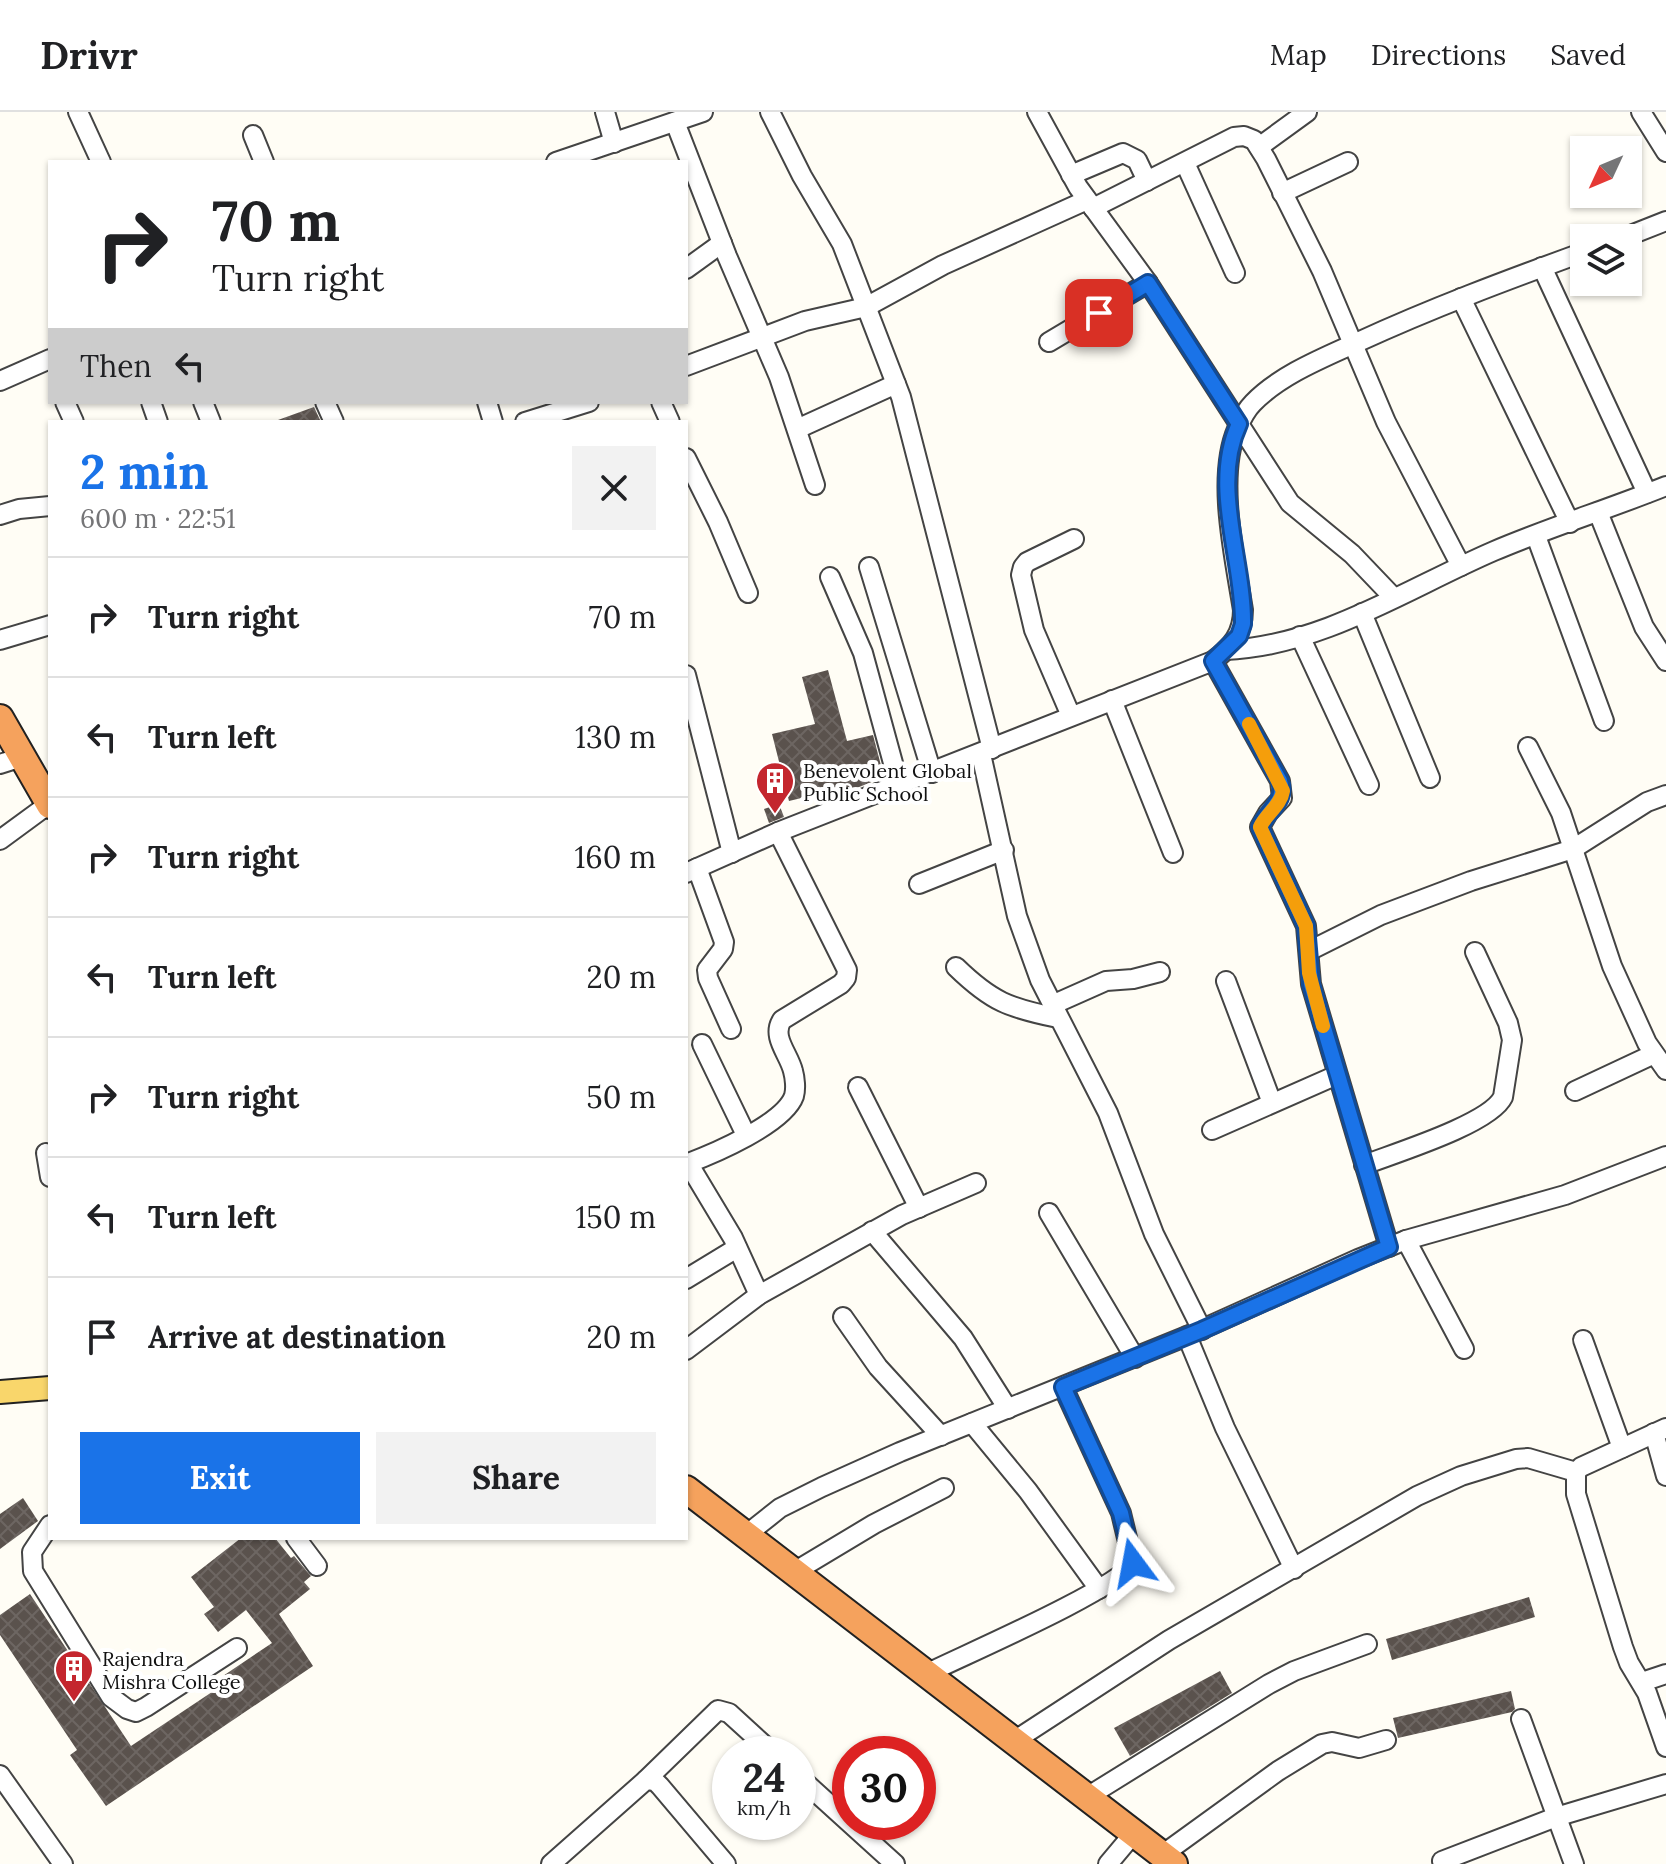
<!DOCTYPE html>
<html lang="en">
<head>
<meta charset="utf-8">
<style>
  body { margin:0; font-family:Lora,serif; background:#f2f2f2; color:#202124; height:100vh; display:flex; flex-direction:column; font-size:30px; white-space:nowrap }
  * { box-sizing:border-box; margin:0 }
  p { font-size:26px; color:#757577 }
  .icon { flex:none; width:44px; height:44px; fill:none; stroke:currentColor; stroke-width:2; stroke-linecap:round; stroke-linejoin:round }
  .map { position:relative; flex:1; overflow:hidden }
  .panel { position:absolute; left:48px; top:308px; width:640px; height:1120px; display:flex; flex-direction:column; background:#fff; border-radius:0px; box-shadow:0 2px 6px #0004 }
  .panel>* { flex:none }
  .guide { position:absolute; left:48px; top:48px; width:640px; height:244px; border-radius:0px; box-shadow:0 2px 6px #0004; background:#fff; color:#202124; overflow:hidden }
  .needle { width:52px; rotate:226deg }
  .buttons { position:absolute; left:1570px; top:24px; display:grid; gap:16px }
  .buttons a { display:grid; place-items:center; width:72px; height:72px; border-radius:0px; background:#fff; box-shadow:0 2px 6px #0004; font-size:40px }
  .speed { position:absolute; left:712px; top:1624px; display:flex; gap:16px; font-size:40px; font-weight:700; text-align:center }
  .speed>* { display:grid; place-content:center; width:104px; height:104px; border-radius:50%; background:#fff; box-shadow:0 2px 6px #0004; line-height:1 }
  .speed small { font-size:20px; font-weight:400 }
  .speed .limit { border:12px solid #d22; background:#fff; color:#111 }
  .pin { position:absolute; display:grid; place-items:center; width:68px; height:68px; color:#fff; margin:-34px; border-radius:16px; box-shadow:0 4px 12px #0006 }
  .me { position:absolute; width:88px; margin:-44px; rotate:347deg; stroke-linejoin:round; filter:drop-shadow(0 0 6px #0008) }
  .turn { display:flex; align-items:center; gap:28px; height:168px; padding:0 32px; font-size:36px }
  .turn .icon { width:104px; height:104px; stroke-width:2.5 }
  .turn b { display:block; font-size:56px; line-height:68px }
  .then { display:flex; align-items:center; height:76px; padding:0 32px; background:#0003; gap:16px; font-size:30px }
  .round { display:grid; place-items:center; flex:none; width:84px; height:84px; border-radius:0px; background:#f2f2f2 }
  .summary { display:flex; align-items:center; justify-content:space-between; height:136px; padding:0 32px }
  h1 { font-size:48px; font-weight:800; line-height:60px; color:#1a73e8 }
  .cta { display:flex; gap:16px; margin-top:auto; padding:16px 32px }
  .cta a { flex:1; height:92px; border-radius:0px; background:#1a73e8; color:#fff; font-size:32px; font-weight:800; line-height:92px; text-align:center }
  .cta a+a { background:#f2f2f2; color:#202124 }
  ul { padding:0; list-style:none }
  li { display:flex; align-items:center; gap:24px; height:120px; padding:0 32px; border-top:2px solid #e0e0e0 }
  li div { flex:1 }
  li b { display:block; font-size:30px }
  li em { font-style:normal }
  header { display:flex; align-items:center; gap:48px; box-sizing:border-box; height:112px; padding:0 40px; background:#fff; border-bottom:2px solid #e0e0e0 }
  header strong { font-size:38px }
  nav { display:flex; gap:44px; margin-inline-start:auto; font-size:28px }
  .map>svg:first-child { display:block }
  .building { fill:url(#building-cross-hatch) }
  .lines { fill:none; stroke-linecap:round; stroke-linejoin:round }
  .minor-casing { stroke:#444; stroke-width:22 }
  .major-casing { stroke:#222; stroke-width:26 }
  .highway-casing { stroke:#222; stroke-width:30 }
  .minor { stroke:#fff; stroke-width:18 }
  .major { stroke:#f9d66b; stroke-width:22 }
  .highway { stroke:#f5a25d; stroke-width:26 }
  .route-casing { stroke:#114b97; stroke-width:20 }
  .route { stroke:#1a73e8; stroke-width:14 }
  .slow { stroke:#f59e0b; stroke-width:14 }
  .labels { text-anchor:middle; dominant-baseline:central; stroke-width:8; stroke-linejoin:round; paint-order:stroke }
  .poi-label { font-size:20px; fill:#111; stroke:#fff; text-anchor:start }
</style>
</head>
<body>
<header>
<strong>Drivr</strong>
<nav><a>Map</a><a>Directions</a><a>Saved</a></nav>
</header>
<div class="map">
<svg width="1666" height="1752" viewBox="0 0 1666 1752">
  <defs>
    <pattern id="building-cross-hatch" width="8" height="8" patternUnits="userSpaceOnUse" patternTransform="scale(2)"><rect width="8" height="8" fill="#5a524d"/><path d="M0 0l8 8M0 8l8-8" fill="none" stroke="#6d6662"/></pattern>
  </defs>
  <rect width="100%" height="100%" fill="#fffdf5"/>
  <g class="building">
    <path d="M 314,295 L 321,310 L 278,310 L 278,308 Z"/>
    <path d="M 828,558 L 847,629 L 873,623 L 884,665 L 817,692 L 814,683 L 789,689 L 772,622 L 815,612 L 802,565 Z"/>
    <path d="M 779,692 L 784,705 L 769,711 L 764,697 Z"/>
    <path d="M 23,1386 L 38,1409 L 0,1437 L 0,1402 Z"/>
    <path d="M 241,1426 L 275,1426 L 291,1446 L 294,1444 L 311,1464 L 304,1470 L 310,1477 L 279,1502 L 313,1554 L 106,1694 L 70,1643 L 77,1638 L 0,1523 L 0,1503 L 30,1482 L 131,1634 L 227,1570 L 223,1564 L 272,1531 L 246,1498 L 218,1520 L 204,1502 L 214,1495 L 191,1465 Z"/>
    <path d="M 1529,1485 L 1535,1505 L 1392,1548 L 1386,1527 Z"/>
    <path d="M 1220,1559 L 1232,1581 L 1130,1644 L 1114,1616 Z"/>
    <path d="M 1511,1579 L 1515,1597 L 1512,1600 L 1398,1626 L 1393,1606 Z"/>
  </g>
  <g class="lines">
    <g class="minor-casing">
      <g id="minor">
        <path d="M 78,0 L 101,50"/>
        <path d="M 605,0 L 614,31"/>
        <path d="M 770,0 L 802,64 L 842,132 L 901,285 L 992,637"/>
        <path d="M 1037,0 L 1078,75 L 1148,171 L 1290,391 L 1352,442 L 1394,486"/>
        <path d="M 1641,0 L 1666,40"/>
        <path d="M 675,10 L 727,144 L 779,265 L 815,373"/>
        <path d="M 253,23 L 264,50"/>
        <path d="M 1259,35 L 1307,0"/>
        <path d="M 556,50 L 703,0"/>
        <path d="M 1185,51 L 1235,161"/>
        <path d="M 1071,63 L 1123,41 L 1137,48 L 1147,69"/>
        <path d="M 1282,81 L 1348,50"/>
        <path d="M 1093,96 L 1234,25 L 1244,24 L 1254,28 L 1266,47 L 1322,159 L 1386,310 L 1461,454"/>
        <path d="M 1623,126 L 1666,109"/>
        <path d="M 1542,155 L 1647,381"/>
        <path d="M 686,157 L 722,131"/>
        <path d="M 1461,186 L 1570,411"/>
        <path d="M 1049,230 L 1148,171"/>
        <path d="M 686,254 L 805,209 L 866,195 L 943,153 L 1087,88"/>
        <path d="M 0,269 L 50,247"/>
        <path d="M 65,290 L 74,310"/>
        <path d="M 151,290 L 158,310"/>
        <path d="M 203,290 L 211,310"/>
        <path d="M 325,290 L 334,310"/>
        <path d="M 487,290 L 493,310"/>
        <path d="M 661,290 L 670,310"/>
        <path d="M 525,310 L 589,290"/>
        <path d="M 797,317 L 896,272"/>
        <path d="M 686,346 L 718,410 L 748,481"/>
        <path d="M 1598,400 L 1644,515 L 1666,549"/>
        <path d="M 0,403 L 19,397 L 50,394"/>
        <path d="M 1536,424 L 1604,609"/>
        <path d="M 869,455 L 932,661"/>
        <path d="M 830,465 L 863,541 L 899,673"/>
        <path d="M 1362,501 L 1430,666"/>
        <path d="M 1300,524 L 1369,673"/>
        <path d="M 0,528 L 50,513"/>
        <path d="M 1226,538 C 1322,534 1408,476 1494,439 C 1550,415 1609,397 1666,374"/>
        <path d="M 1213,549 L 1280,669 L 1282,686 L 1268,701 L 1260,715 L 1306,814 L 1311,872 L 1389,1135"/>
        <path d="M 686,563 L 732,741"/>
        <path d="M 1112,588 L 1173,741"/>
        <path d="M 1071,604 L 1034,518 L 1021,463 L 1023,455 L 1027,450 L 1074,427"/>
        <path d="M 1528,635 L 1561,701 L 1612,854 L 1647,931 L 1666,958"/>
        <path d="M 981,642 L 1017,804 L 1040,868 L 1108,1001 L 1154,1122 L 1202,1218"/>
        <path d="M 0,652 L 22,645"/>
        <path d="M 0,728 L 49,692"/>
        <path d="M 697,756 L 724,830 L 723,837 L 707,858 L 708,866 L 731,917"/>
        <path d="M 686,761 L 778,720 L 1213,549 C 1232,534 1243,522 1243,498 C 1235,447 1216,366 1237,317 C 1241,308 1246,298 1253,291 C 1280,263 1323,246 1358,230 C 1432,196 1507,168 1584,140"/>
        <path d="M 919,772 L 1004,738"/>
        <path d="M 1309,839 L 1381,803 L 1471,769 L 1573,737 L 1647,690 L 1666,683"/>
        <path d="M 956,855 C 992,890 1009,896 1058,906"/>
        <path d="M 1226,869 L 1272,991"/>
        <path d="M 1052,893 L 1106,869 L 1133,867 L 1160,860"/>
        <path d="M 702,932 L 746,1023"/>
        <path d="M 858,975 L 919,1096"/>
        <path d="M 1575,979 L 1654,942"/>
        <path d="M 1212,1018 L 1337,963"/>
        <path d="M 46,1041 L 50,1065"/>
        <path d="M 688,1051 L 733,1126 L 759,1183"/>
        <path d="M 686,1052 C 713,1042 784,1012 794,984 C 796,977 795,966 793,959 C 789,942 771,925 782,908 L 841,872 L 846,866 L 847,858 L 778,720"/>
        <path d="M 1364,1053 C 1395,1041 1490,1012 1503,985 L 1512,928 L 1508,911 L 1475,840"/>
        <path d="M 1049,1101 L 1135,1246"/>
        <path d="M 872,1119 L 963,1226 L 1008,1297"/>
        <path d="M 1406,1128 L 1464,1237"/>
        <path d="M 686,1167 L 737,1136"/>
        <path d="M 843,1205 L 878,1255 L 941,1324"/>
        <path d="M 1187,1224 L 1225,1316 L 1294,1457"/>
        <path d="M 1583,1228 L 1622,1336"/>
        <path d="M 686,1238 L 759,1183 L 902,1103 L 976,1071"/>
        <path d="M 972,1311 L 1028,1379 L 1099,1477"/>
        <path d="M 1666,1316 L 1581,1355 L 1576,1360 L 1576,1382 L 1623,1535 L 1629,1551 L 1647,1581 L 1666,1635"/>
        <path d="M 1654,1321 L 1666,1364"/>
        <path d="M 50,1413 L 32,1440 L 33,1459 L 111,1585 L 127,1597 L 136,1600 L 146,1595 L 237,1536"/>
        <path d="M 746,1423 L 780,1396 L 822,1375 L 900,1340 L 1187,1224 L 1358,1147 L 1406,1128 L 1565,1083 L 1666,1044"/>
        <path d="M 296,1426 L 317,1454"/>
        <path d="M 794,1460 L 874,1412 L 944,1376"/>
        <path d="M 926,1562 C 964,1543 1116,1478 1133,1451 L 1121,1401 L 1063,1275"/>
        <path d="M 1642,1570 L 1666,1562"/>
        <path d="M 1521,1607 L 1574,1752"/>
        <path d="M 1014,1629 L 1169,1528 L 1417,1384 L 1461,1364 L 1516,1347 L 1528,1346 L 1576,1360"/>
        <path d="M 0,1663 L 63,1752"/>
        <path d="M 798,1664 L 895,1752"/>
        <path d="M 646,1668 L 718,1598 L 729,1601 L 774,1642"/>
        <path d="M 1087,1685 L 1269,1572 L 1294,1559 L 1367,1532"/>
        <path d="M 1162,1743 L 1278,1659 L 1322,1632 L 1332,1630 L 1359,1636 L 1386,1628"/>
        <path d="M 1442,1749 L 1556,1705 L 1666,1672"/>
        <path d="M 551,1752 L 646,1668 L 655,1669 L 660,1674 L 726,1752"/>
        <path d="M 1108,1752 L 1134,1721"/>
      </g>
    </g>
    <g class="major-casing">
      <path id="major" d="M 0,1280 L 50,1276"/>
    </g>
    <g class="highway-casing">
      <g id="highway">
        <path d="M 0,606 L 50,693"/>
        <path d="M 686,1377 L 1174,1752"/>
      </g>
    </g>
    <use href="#minor" class="minor"/>
    <use href="#major" class="major"/>
    <use href="#highway" class="highway"/>
  </g>
  <g class="lines">
    <g class="route-casing">
      <path id="route" d="M 1099,201 L 1148,171 L 1239,312 C 1210,374 1244,448 1243,512 L 1239,524 L 1213,549 L 1280,669 C 1287,690 1268,697 1260,715 L 1306,814 L 1311,872 L 1389,1135 L 1202,1218 L 1063,1275 L 1121,1401 L 1133,1451"/>
    </g>
    <use href="#route" class="route"/>
    <path class="slow" d="M 1249,612 L 1283,679 C 1281,693 1266,702 1260,715 L 1306,814 L 1309,861 L 1323,914"/>
  </g>
  <defs>
    <g id="building-pin" transform="scale(2)"><path d="M0 17L-7.5 6A9.5 9.5 0 1 1 7.5 6Z" fill="#c4262e" stroke="#fff"/><path d="M-4-6H4V6H1V3H-1V6H-4ZM-2.5-4.3h1.7v1.8h-1.7ZM.8-4.3h1.7v1.8H.8ZM-2.5-1h1.7V.8h-1.7ZM.8-1h1.7V.8H.8Z" fill="#fff"/></g>
  </defs>
  <g fill-rule="evenodd">
    <use href="#building-pin" x="775" y="669"/>
    <use href="#building-pin" x="74" y="1557"/>
  </g>
  <g class="labels">
    <g class="poi-label">
      <text x="803" y="658">Benevolent Global<tspan x="803" dy="23">Public School</tspan></text>
      <text x="102" y="1546">Rajendra<tspan x="102" dy="23">Mishra College</tspan></text>
    </g>
  </g>
</svg>
<div class="buttons">
<a><svg class="needle" viewBox="-14 -14 28 28"><path d="M0-13l5 13h-10z" fill="#e53935"/><path d="M0 13l5-13h-10z" fill="#757577"/></svg></a>
<a><svg class="icon" aria-label="layers" viewBox="0 0 24 24"><path d="M12 4l9 5-9 5-9-5zM3 14l9 5 9-5"/></svg></a>
</div>
<div class="speed"><div>24<small>km/h</small></div><div class="limit">30</div></div>
<div class="pin" style="left:1099px;top:201px;background:#d93025"><svg class="icon" aria-label="arrive" viewBox="0 0 24 24"><path d="M6 21V4h12l-3 4 3 4H6"/></svg></div>
<svg class="me" style="left:1133px;top:1451px" viewBox="-20 -20 40 40"><path d="M0-17L14 15 0 8-14 15z" fill="#1a73e8" stroke="#fff" stroke-width="4"/></svg>
<div class="guide">
<div class="turn"><svg class="icon" aria-label="right" viewBox="0 0 24 24"><path d="M7 20v-9h11M14 6l5 5-5 5"/></svg><div><b>70 m</b>Turn right</div></div>
<div class="then">Then<svg class="icon" aria-label="left" viewBox="0 0 24 24"><path d="M17 20v-9H6M10 6l-5 5 5 5"/></svg></div>
</div>
<section class="panel">
<div class="summary"><div><h1>2 min</h1><p>600 m · 22:51</p></div><a class="round"><svg class="icon" aria-label="close" viewBox="0 0 24 24"><path d="M6 6l12 12M18 6L6 18"/></svg></a></div>
<ul>
<li><svg class="icon" aria-label="right" viewBox="0 0 24 24"><path d="M7 20v-9h11M14 6l5 5-5 5"/></svg><div><b>Turn right</b></div><em>70 m</em></li>
<li><svg class="icon" aria-label="left" viewBox="0 0 24 24"><path d="M17 20v-9H6M10 6l-5 5 5 5"/></svg><div><b>Turn left</b></div><em>130 m</em></li>
<li><svg class="icon" aria-label="right" viewBox="0 0 24 24"><path d="M7 20v-9h11M14 6l5 5-5 5"/></svg><div><b>Turn right</b></div><em>160 m</em></li>
<li><svg class="icon" aria-label="left" viewBox="0 0 24 24"><path d="M17 20v-9H6M10 6l-5 5 5 5"/></svg><div><b>Turn left</b></div><em>20 m</em></li>
<li><svg class="icon" aria-label="right" viewBox="0 0 24 24"><path d="M7 20v-9h11M14 6l5 5-5 5"/></svg><div><b>Turn right</b></div><em>50 m</em></li>
<li><svg class="icon" aria-label="left" viewBox="0 0 24 24"><path d="M17 20v-9H6M10 6l-5 5 5 5"/></svg><div><b>Turn left</b></div><em>150 m</em></li>
<li><svg class="icon" aria-label="arrive" viewBox="0 0 24 24"><path d="M6 21V4h12l-3 4 3 4H6"/></svg><div><b>Arrive at destination</b></div><em>20 m</em></li>
</ul>
<div class="cta"><a>Exit</a><a>Share</a></div>
</section>
</div>
</body>
</html>
